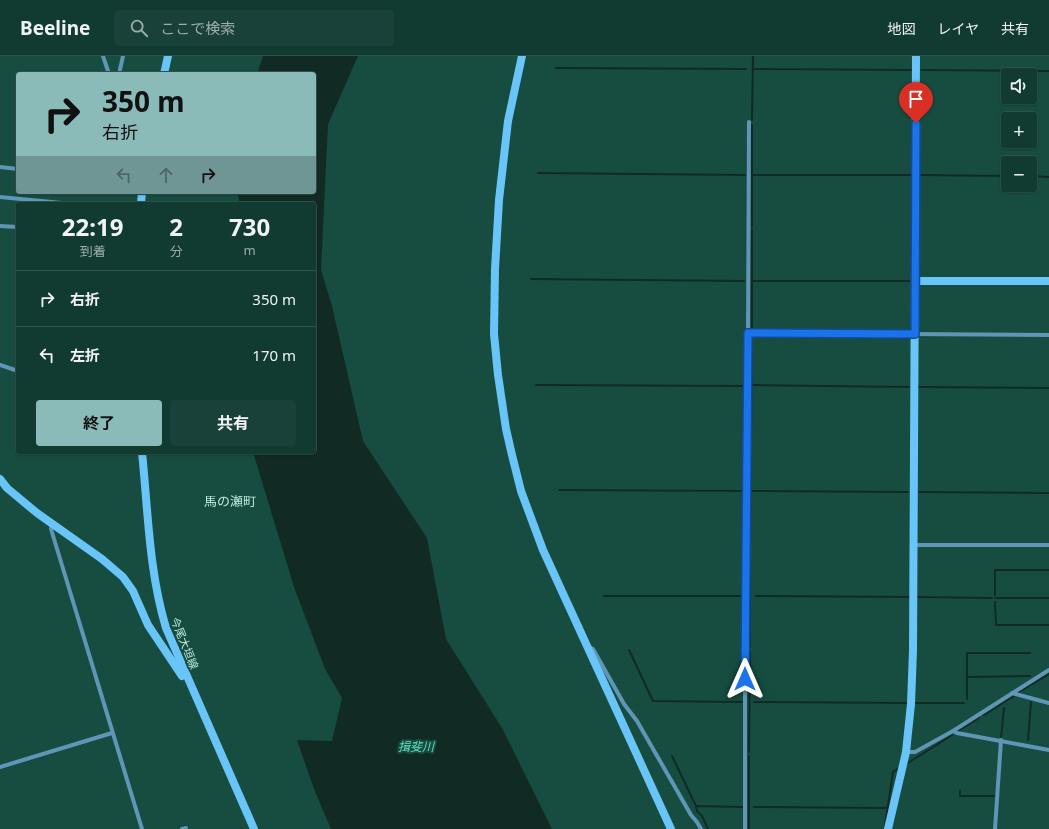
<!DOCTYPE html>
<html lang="ja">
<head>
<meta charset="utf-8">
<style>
  body { margin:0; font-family:"Noto Sans","Noto Sans JP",sans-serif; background:#1a4139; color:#f1f3f6; height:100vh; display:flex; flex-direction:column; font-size:15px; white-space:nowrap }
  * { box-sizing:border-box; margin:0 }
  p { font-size:13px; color:#9cadab }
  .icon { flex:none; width:22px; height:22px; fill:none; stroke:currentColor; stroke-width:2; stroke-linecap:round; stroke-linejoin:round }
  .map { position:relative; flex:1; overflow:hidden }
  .drawer { position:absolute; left:16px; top:146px; width:300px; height:252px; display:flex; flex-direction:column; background:#113a31; border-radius:4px; box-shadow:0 1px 3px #0004,0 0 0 1px #30544d }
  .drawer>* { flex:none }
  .hud { position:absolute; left:16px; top:16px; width:300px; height:122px; border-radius:4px; box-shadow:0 1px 3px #0004,0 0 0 1px #30544d; background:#8bbbb9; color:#111; overflow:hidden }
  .fabs { position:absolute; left:1001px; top:12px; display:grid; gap:8px }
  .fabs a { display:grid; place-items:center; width:36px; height:36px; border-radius:4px; background:#113a31; box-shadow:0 1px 3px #0004,0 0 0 1px #30544d; font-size:20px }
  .pin { position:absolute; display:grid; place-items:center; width:34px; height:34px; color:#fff; margin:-41px -17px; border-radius:50% 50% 50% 0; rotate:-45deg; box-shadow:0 0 4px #0007 }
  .pin .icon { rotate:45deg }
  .me { position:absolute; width:44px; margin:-22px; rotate:0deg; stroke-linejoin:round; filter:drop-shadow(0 0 3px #0008) }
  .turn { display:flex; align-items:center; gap:14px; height:84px; padding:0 20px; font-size:18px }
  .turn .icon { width:52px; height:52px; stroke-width:2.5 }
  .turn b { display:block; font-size:28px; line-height:34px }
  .lanes { display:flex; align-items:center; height:38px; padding:0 20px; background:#0003; justify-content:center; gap:20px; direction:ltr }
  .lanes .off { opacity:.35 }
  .eta { display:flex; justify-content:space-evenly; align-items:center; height:68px; text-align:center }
  .eta b { font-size:24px; font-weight:700; line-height:28px }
  .cta { display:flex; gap:8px; margin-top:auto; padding:8px 20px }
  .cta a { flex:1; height:46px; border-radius:4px; background:#8bbbb9; color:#111; font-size:16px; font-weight:700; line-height:46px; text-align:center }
  .cta a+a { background:#1a4139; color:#f1f3f6 }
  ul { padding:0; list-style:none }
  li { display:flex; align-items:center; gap:12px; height:56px; padding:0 20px; border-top:1px solid #30544d }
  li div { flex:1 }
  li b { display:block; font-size:15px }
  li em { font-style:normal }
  header { display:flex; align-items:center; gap:24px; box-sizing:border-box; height:56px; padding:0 20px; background:#113a31; border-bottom:1px solid #30544d }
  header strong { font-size:19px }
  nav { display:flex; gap:22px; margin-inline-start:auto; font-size:14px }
  .search { width:280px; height:36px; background:#1a4139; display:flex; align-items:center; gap:10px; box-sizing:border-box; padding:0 14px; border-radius:4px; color:#9cadab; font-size:15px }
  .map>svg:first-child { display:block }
  .water { fill:#112a24 }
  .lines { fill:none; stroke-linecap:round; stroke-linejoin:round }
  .stream { stroke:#112a24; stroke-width:2 }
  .street { stroke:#5f96b6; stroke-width:4 }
  .secondary { stroke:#69c4f7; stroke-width:8 }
  .route-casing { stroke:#114b97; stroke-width:10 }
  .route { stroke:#1a73e8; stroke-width:7 }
  .labels { text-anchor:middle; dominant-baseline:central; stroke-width:4; stroke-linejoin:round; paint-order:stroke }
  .street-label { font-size:11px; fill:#bce9db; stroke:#174d41 }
  .water-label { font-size:12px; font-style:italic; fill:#60dbbe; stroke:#174d41 }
  .quarter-label { font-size:13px; fill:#bce9db; stroke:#174d41 }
</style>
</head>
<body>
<header>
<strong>Beeline</strong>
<div class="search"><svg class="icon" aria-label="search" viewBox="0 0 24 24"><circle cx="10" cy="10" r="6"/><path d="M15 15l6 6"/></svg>ここで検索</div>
<nav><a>地図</a><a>レイヤ</a><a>共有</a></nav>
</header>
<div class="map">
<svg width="1049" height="773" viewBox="0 0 1049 773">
  <rect width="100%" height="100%" fill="#174d41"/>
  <path class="water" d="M 263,0 L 358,0 L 328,68 L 321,214 L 332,250 L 363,385 L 427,482 L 446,583 L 502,672 L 552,773 L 331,773 L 314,733 L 297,684 L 332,685 L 342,642 L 325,613 L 294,531 L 253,396 L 314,396 L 314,148 L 240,148 L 237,136 L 314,136 L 314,18 L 257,18 Z"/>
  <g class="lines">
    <g class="stream">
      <path d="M 556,12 L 746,13"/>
      <path d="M 752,13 L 911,14"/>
      <path d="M 920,14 L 1049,15"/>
      <path d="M 752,64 L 753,0"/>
      <path d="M 752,69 L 752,170"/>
      <path d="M 538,117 L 745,119"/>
      <path d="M 752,119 L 911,119"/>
      <path d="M 920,119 L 1008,120"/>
      <path d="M 1030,120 L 1049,121"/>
      <path d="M 531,223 L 744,225"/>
      <path d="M 752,225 L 910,225"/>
      <path d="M 752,275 L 752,173"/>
      <path d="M 536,329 L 744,330"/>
      <path d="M 751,329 L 910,331"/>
      <path d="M 919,331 L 1049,332"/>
      <path d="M 751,381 L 752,278"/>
      <path d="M 559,434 L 743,435"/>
      <path d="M 750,435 L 908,436"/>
      <path d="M 919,436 L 1049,437"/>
      <path d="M 750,486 L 751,384"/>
      <path d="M 995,539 L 995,514 L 1049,514"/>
      <path d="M 604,540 L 743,540"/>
      <path d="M 756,540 L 909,541"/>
      <path d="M 918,541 L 992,542"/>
      <path d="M 995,542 L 1049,542"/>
      <path d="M 995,546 L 996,569 L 1049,569"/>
      <path d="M 750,591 L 750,489"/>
      <path d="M 629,594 L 653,645 L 743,646"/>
      <path d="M 967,621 L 1030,620"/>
      <path d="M 1019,636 L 1049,618"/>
      <path d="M 967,643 L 967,597 L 1030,597"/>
      <path d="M 754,646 L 907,647"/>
      <path d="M 915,647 L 964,647"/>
      <path d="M 984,659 L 1014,640"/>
      <path d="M 958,675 L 979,662"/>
      <path d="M 1001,682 L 1004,652"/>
      <path d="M 1028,684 L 1031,646"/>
      <path d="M 749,696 L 750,595"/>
      <path d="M 672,700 L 696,750"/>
      <path d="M 908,707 L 952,679"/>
      <path d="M 960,735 L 960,740 L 995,740"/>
      <path d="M 754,751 L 888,752"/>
      <path d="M 885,770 L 893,716 L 899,712"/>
      <path d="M 708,773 L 702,760 L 697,755 L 696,750 L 743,751"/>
      <path d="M 749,773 L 749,700"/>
    </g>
    <g class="street">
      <path d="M 103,0 L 109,18"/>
      <path d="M 119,18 L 123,0"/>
      <path d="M 0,111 L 18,113"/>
      <path d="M 0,141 L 72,148"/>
      <path d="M 0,170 L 18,171"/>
      <path d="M 748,277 L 1049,279"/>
      <path d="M 0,309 L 18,315"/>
      <path d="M 52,467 L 51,473 L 142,773"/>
      <path d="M 913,489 L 1049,489"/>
      <path d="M 589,591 L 593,593 L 624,648 L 637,665 L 691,759 L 697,766 L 701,773"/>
      <path d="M 1012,637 L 1049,647"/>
      <path d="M 953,675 L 957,677 L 1049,694"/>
      <path d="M 906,696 L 915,696 L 953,675 L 1049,614"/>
      <path d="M 0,711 L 112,677"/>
      <path d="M 182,773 L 186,772 L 186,773"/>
      <path d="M 745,773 L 745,555 L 747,488 L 749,66"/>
      <path d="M 995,773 L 1001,684"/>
    </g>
    <g class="secondary">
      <path d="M 522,0 L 508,65 L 499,144 L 495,213 L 494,278 L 498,319 L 506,373 L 512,399 L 521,435 L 543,494 L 671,773"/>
      <path d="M 164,18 L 168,0"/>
      <path d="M 141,148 L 142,136"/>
      <path d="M 915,225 L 1049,225"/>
      <path d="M 142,396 C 148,455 149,516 166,572 L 254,773"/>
      <path d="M 0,423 L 7,432 L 37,457 L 102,503 L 123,521 L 133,535 L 148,569 L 182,620"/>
      <path d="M 888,773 L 906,696 L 911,648 L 913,594 L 916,0"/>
    </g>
  </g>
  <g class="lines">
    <g class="route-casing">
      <path id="route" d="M 745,623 L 748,277 L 915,278 L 916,67"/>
    </g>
    <use href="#route" class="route"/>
  </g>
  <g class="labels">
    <g class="street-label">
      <text transform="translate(185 587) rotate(68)">今尾大垣線</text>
    </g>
    <g class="water-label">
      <text x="416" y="690">揖斐川</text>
    </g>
    <g class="quarter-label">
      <text x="230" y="445">馬の瀬町</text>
    </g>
  </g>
</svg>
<div class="fabs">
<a><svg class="icon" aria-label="sound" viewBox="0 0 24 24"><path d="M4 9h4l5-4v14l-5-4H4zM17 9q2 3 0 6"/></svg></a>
<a>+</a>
<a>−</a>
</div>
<div class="pin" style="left:916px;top:67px;background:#d93025"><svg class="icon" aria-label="arrive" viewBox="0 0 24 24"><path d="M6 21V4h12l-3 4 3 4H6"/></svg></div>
<svg class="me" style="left:745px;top:623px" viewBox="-20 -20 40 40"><path d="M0-17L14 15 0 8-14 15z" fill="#1a73e8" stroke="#fff" stroke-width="4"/></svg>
<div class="hud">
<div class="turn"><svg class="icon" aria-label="right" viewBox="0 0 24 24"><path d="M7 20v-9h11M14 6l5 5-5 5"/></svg><div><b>350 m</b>右折</div></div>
<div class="lanes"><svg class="icon off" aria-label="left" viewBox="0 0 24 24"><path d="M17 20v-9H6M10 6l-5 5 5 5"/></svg><svg class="icon off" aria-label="ahead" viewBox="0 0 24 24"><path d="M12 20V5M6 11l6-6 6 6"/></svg><svg class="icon" aria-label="right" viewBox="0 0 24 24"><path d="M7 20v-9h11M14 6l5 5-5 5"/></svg></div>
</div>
<section class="drawer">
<div class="eta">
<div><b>22:19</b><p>到着</p></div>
<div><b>2</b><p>分</p></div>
<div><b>730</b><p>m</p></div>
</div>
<ul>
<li><svg class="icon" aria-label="right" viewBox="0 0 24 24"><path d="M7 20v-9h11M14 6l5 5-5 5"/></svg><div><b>右折</b></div><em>350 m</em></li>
<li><svg class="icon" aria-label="left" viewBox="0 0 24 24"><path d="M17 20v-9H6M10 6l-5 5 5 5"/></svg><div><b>左折</b></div><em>170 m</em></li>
</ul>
<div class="cta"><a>終了</a><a>共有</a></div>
</section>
</div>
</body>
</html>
